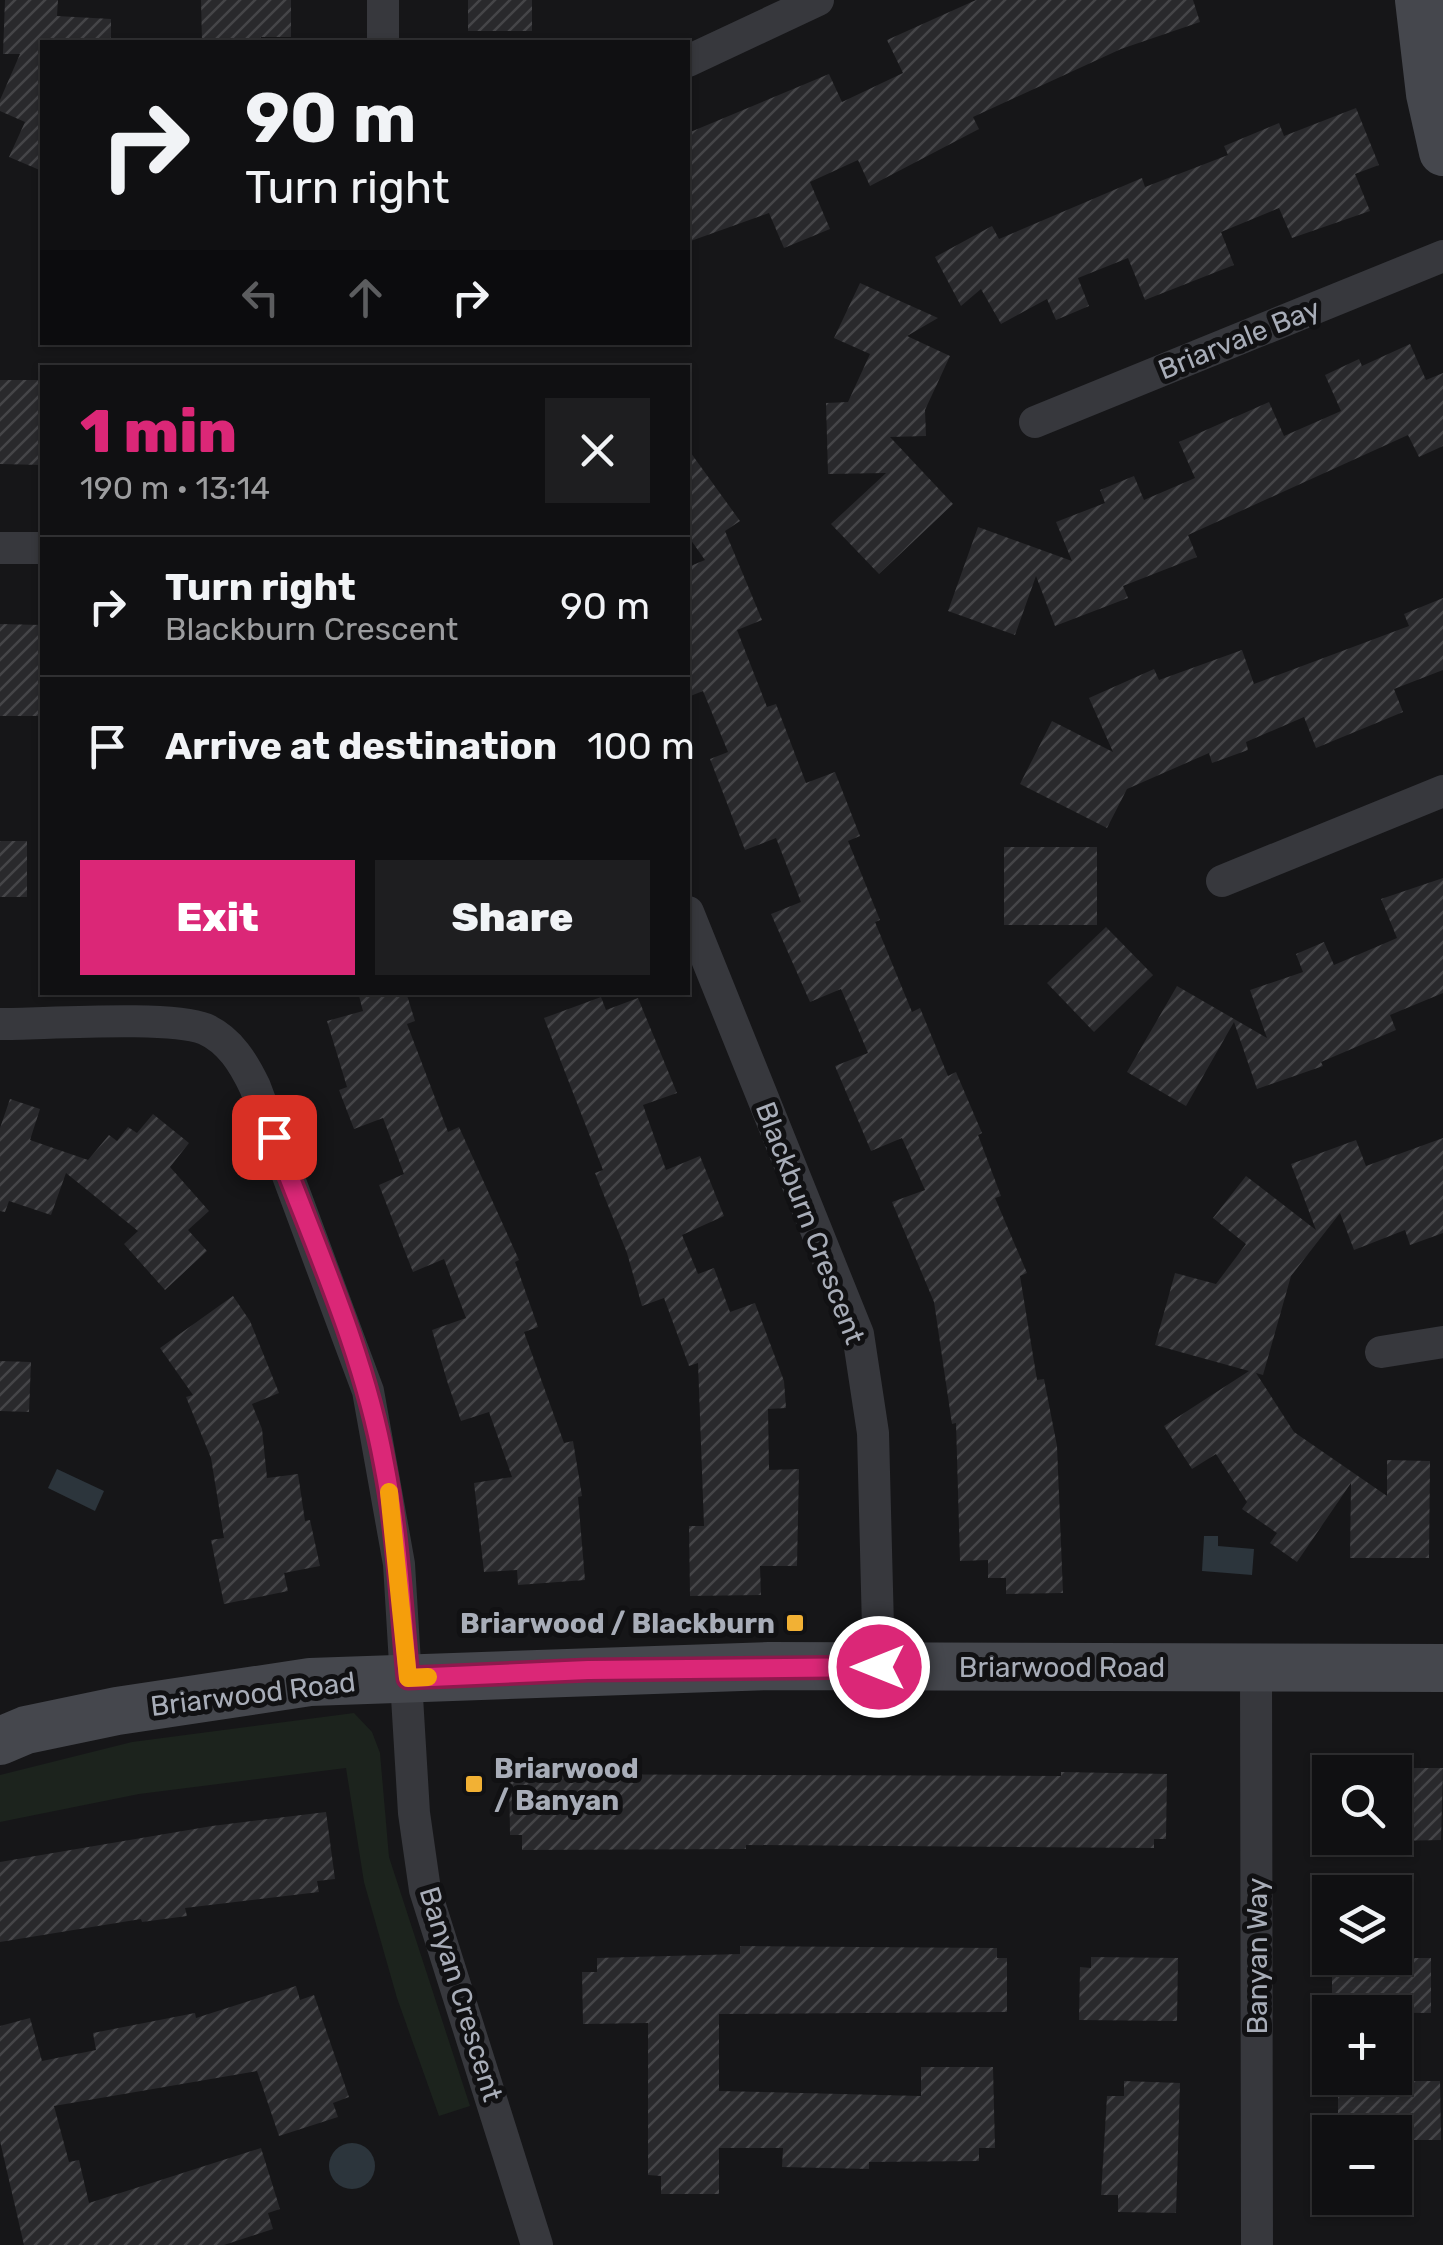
<!DOCTYPE html>
<html lang="en">
<head>
<meta charset="utf-8">
<style>
  body { margin:0; font-family:Rubik,sans-serif; background:#1e1e20; color:#f1f3f6; height:100vh; display:flex; flex-direction:column; font-size:38px; white-space:nowrap }
  * { box-sizing:border-box; margin:0 }
  p { font-size:32px; color:#9c9d9f }
  .icon { flex:none; width:55px; height:55px; fill:none; stroke:currentColor; stroke-width:2; stroke-linecap:round; stroke-linejoin:round }
  .map { position:relative; flex:1; overflow:hidden }
  .drawer { position:absolute; left:40px; top:365px; width:650px; height:630px; display:flex; flex-direction:column; background:#101012; border-radius:0px; box-shadow:0 2px 8px #0004,0 0 0 2px #303032 }
  .drawer>* { flex:none }
  .banner { position:absolute; left:40px; top:40px; width:650px; height:305px; border-radius:0px; box-shadow:0 2px 8px #0004,0 0 0 2px #303032; background:#101012; color:#f1f3f6; overflow:hidden }
  .controls { position:absolute; left:1312px; top:1755px; display:grid; gap:20px }
  .controls a { display:grid; place-items:center; width:100px; height:100px; border-radius:0px; background:#101012; box-shadow:0 2px 8px #0004,0 0 0 2px #303032; font-size:50px }
  .pin { position:absolute; display:grid; place-items:center; width:85px; height:85px; color:#fff; margin:-42px; border-radius:20px; box-shadow:0 5px 15px #0006 }
  .me { position:absolute; width:110px; margin:-55px; rotate:270deg; stroke-linejoin:round; filter:drop-shadow(0 0 8px #0008) }
  .turn { display:flex; align-items:center; gap:35px; height:210px; padding:0 40px; font-size:45px }
  .turn .icon { width:130px; height:130px; stroke-width:2.5 }
  .turn b { display:block; font-size:70px; line-height:85px }
  .lanes { display:flex; align-items:center; height:95px; padding:0 40px; background:#0003; justify-content:center; gap:50px; direction:ltr }
  .lanes .off { opacity:.35 }
  .round { display:grid; place-items:center; flex:none; width:105px; height:105px; border-radius:0px; background:#1e1e20 }
  .headline { display:flex; align-items:center; justify-content:space-between; height:170px; padding:0 40px }
  h1 { font-size:60px; font-weight:800; line-height:75px; color:#db2777 }
  .button { display:flex; gap:20px; margin-top:auto; padding:20px 40px }
  .button a { flex:1; height:115px; border-radius:0px; background:#db2777; color:#fff; font-size:40px; font-weight:800; line-height:115px; text-align:center }
  .button a+a { background:#1e1e20; color:#f1f3f6 }
  ul { padding:0; list-style:none }
  li { display:flex; align-items:center; gap:30px; height:140px; padding:0 40px; border-top:2px solid #303032 }
  li div { flex:1 }
  li b { display:block; font-size:38px }
  li em { font-style:normal }
  .map>svg:first-child { display:block }
  .green { fill:#1c231d }
  .water { fill:#2c353c }
  .building { fill:url(#building-hatch) }
  .lines { fill:none; stroke-linecap:round; stroke-linejoin:round }
  .street { stroke:#37383d; stroke-width:32 }
  .secondary { stroke:#45474d; stroke-width:48 }
  .route-casing { stroke:#8e194d; stroke-width:25 }
  .route { stroke:#db2777; stroke-width:18 }
  .slow { stroke:#f59e0b; stroke-width:18 }
  .poi-dot { fill:#f2b134; stroke:#111113; stroke-width:4 }
  .labels { text-anchor:middle; dominant-baseline:central; stroke-width:10; stroke-linejoin:round; paint-order:stroke }
  .street-label { font-size:28px; fill:#a8adb8; stroke:#111113 }
  .poi-label { font-size:28px; font-weight:bold; fill:#a8adb8; stroke:#111113; text-anchor:end }
</style>
</head>
<body>
<div class="map">
<svg width="1443" height="2245" viewBox="0 0 1443 2245">
  <defs>
    <pattern id="building-hatch" width="6" height="6" patternUnits="userSpaceOnUse" patternTransform="scale(2.5)"><rect width="6" height="6" fill="#29292c"/><path d="M-1 1l2-2M0 6l6-6M5 7l2-2" fill="none" stroke="#454548"/></pattern>
  </defs>
  <rect width="100%" height="100%" fill="#161618"/>
  <path class="green" d="M 354,1713 L 372,1732 L 380,1753 L 389,1857 L 470,2106 L 439,2116 L 397,1998 L 364,1882 L 346,1768 L 139,1794 L 0,1822 L 0,1775 L 132,1742 Z"/>
  <g class="water">
    <path d="M 57,1469 L 104,1491 L 95,1511 L 48,1488 Z"/>
    <path d="M 1204,1536 L 1218,1536 L 1218,1546 L 1254,1549 L 1252,1575 L 1202,1571 Z"/>
    <circle cx="352" cy="2166" r="23"/>
  </g>
  <g class="building">
    <path d="M 5,0 L 58,0 L 57,16 L 111,19 L 111,42 L 42,42 L 42,171 L 9,157 L 25,122 L 0,111 L 0,100 L 20,54 L 3,54 Z"/>
    <path d="M 201,0 L 291,0 L 291,37 L 261,37 L 261,42 L 202,42 Z"/>
    <rect x="468" y="0" width="64" height="31"/>
    <path d="M 976,0 L 1193,0 L 1200,22 L 1121,49 L 973,117 L 979,129 L 870,186 L 858,160 L 810,182 L 830,229 L 784,248 L 769,213 L 688,242 L 688,133 L 829,74 L 842,102 L 903,73 L 887,40 Z"/>
    <path d="M 1356,108 L 1379,165 L 1355,174 L 1370,211 L 1292,238 L 1279,208 L 1221,232 L 1234,265 L 1145,300 L 1128,258 L 1078,278 L 1089,306 L 1056,320 L 1047,299 L 1001,324 L 981,289 L 961,306 L 935,257 L 992,226 L 999,239 L 1142,178 L 1145,187 L 1228,155 L 1224,146 L 1279,123 L 1284,136 Z"/>
    <path d="M 860,283 L 938,318 L 907,336 L 950,356 L 925,410 L 926,436 L 890,437 L 953,504 L 879,574 L 831,524 L 886,473 L 828,474 L 826,403 L 848,402 L 870,354 L 834,338 Z"/>
    <path d="M 1410,344 L 1426,380 L 1443,373 L 1443,446 L 1419,457 L 1408,435 L 1188,535 L 1197,557 L 1123,586 L 1128,598 L 1055,626 L 1036,576 L 1015,635 L 948,611 L 978,527 L 1072,561 L 1056,522 L 1105,503 L 1100,490 L 1134,476 L 1144,500 L 1195,478 L 1179,442 L 1269,402 L 1284,436 L 1341,411 L 1325,375 L 1359,359 L 1362,366 Z"/>
    <path d="M 0,380 L 42,380 L 42,465 L 0,464 Z"/>
    <path d="M 688,449 L 740,521 L 725,531 L 762,620 L 737,630 L 767,707 L 776,704 L 806,783 L 835,772 L 860,836 L 848,841 L 880,920 L 875,922 L 912,1012 L 920,1008 L 948,1076 L 956,1072 L 982,1133 L 978,1135 L 1001,1196 L 995,1198 L 1027,1273 L 1020,1276 L 1037,1380 L 1044,1379 L 1057,1446 L 1063,1593 L 1006,1594 L 1006,1578 L 988,1578 L 988,1560 L 960,1561 L 956,1423 L 952,1424 L 934,1302 L 892,1202 L 925,1190 L 902,1138 L 871,1151 L 835,1066 L 868,1053 L 841,989 L 810,1002 L 771,914 L 801,902 L 776,838 L 745,850 L 710,759 L 728,752 L 703,691 L 688,697 L 688,567 L 705,560 L 688,536 Z"/>
    <path d="M 1443,598 L 1443,670 L 1394,689 L 1403,712 L 1316,748 L 1304,717 L 1246,742 L 1248,750 L 1212,763 L 1209,753 L 1127,789 L 1107,828 L 1020,784 L 1052,721 L 1113,752 L 1089,698 L 1154,669 L 1159,680 L 1242,650 L 1254,684 L 1409,626 L 1404,614 Z"/>
    <path d="M 0,624 L 42,625 L 42,716 L 0,716 Z"/>
    <rect x="0" y="841" width="27" height="56"/>
    <rect x="1004" y="847" width="93" height="78"/>
    <path d="M 1443,878 L 1443,993 L 1390,1015 L 1396,1030 L 1321,1062 L 1323,1066 L 1257,1089 L 1234,1022 L 1186,1106 L 1127,1072 L 1177,986 L 1267,1038 L 1250,990 L 1303,972 L 1296,954 L 1324,942 L 1334,965 L 1397,938 L 1381,899 Z"/>
    <path d="M 1106,927 L 1153,975 L 1094,1032 L 1047,983 Z"/>
    <path d="M 358,992 L 406,992 L 415,1021 L 407,1024 L 448,1132 L 459,1127 L 519,1260 L 515,1262 L 538,1327 L 524,1332 L 564,1443 L 573,1441 L 582,1496 L 578,1497 L 585,1580 L 518,1585 L 517,1570 L 484,1572 L 474,1483 L 512,1477 L 489,1412 L 461,1421 L 448,1384 L 432,1330 L 466,1318 L 444,1259 L 413,1272 L 379,1185 L 404,1174 L 383,1118 L 354,1129 L 339,1090 L 347,1087 L 327,1021 L 363,1011 Z"/>
    <path d="M 601,997 L 606,1010 L 638,998 L 677,1093 L 643,1105 L 666,1170 L 700,1156 L 724,1216 L 682,1235 L 698,1274 L 714,1268 L 730,1312 L 755,1303 L 784,1381 L 786,1408 L 768,1409 L 769,1470 L 799,1469 L 797,1566 L 760,1566 L 761,1595 L 690,1596 L 689,1526 L 704,1526 L 698,1363 L 689,1366 L 664,1298 L 642,1306 L 627,1253 L 595,1173 L 603,1170 L 544,1018 Z"/>
    <path d="M 10,1099 L 40,1109 L 30,1140 L 88,1160 L 109,1135 L 117,1141 L 128,1127 L 137,1133 L 153,1114 L 189,1143 L 170,1167 L 209,1211 L 188,1230 L 207,1251 L 165,1290 L 124,1244 L 138,1231 L 66,1173 L 51,1215 L 9,1201 L 5,1212 L 0,1211 L 0,1128 Z"/>
    <path d="M 1443,1138 L 1443,1233 L 1410,1245 L 1405,1230 L 1354,1250 L 1340,1213 L 1291,1276 L 1263,1375 L 1256,1373 L 1294,1432 L 1387,1496 L 1387,1460 L 1430,1461 L 1429,1558 L 1350,1558 L 1351,1483 L 1297,1562 L 1270,1543 L 1277,1533 L 1242,1509 L 1247,1502 L 1216,1454 L 1192,1469 L 1164,1426 L 1249,1371 L 1155,1345 L 1175,1273 L 1216,1284 L 1246,1244 L 1213,1218 L 1246,1176 L 1316,1230 L 1291,1164 L 1356,1140 L 1366,1166 Z"/>
    <path d="M 233,1296 L 250,1321 L 279,1393 L 252,1404 L 262,1429 L 267,1478 L 298,1474 L 305,1521 L 310,1520 L 320,1566 L 284,1573 L 288,1591 L 224,1604 L 211,1540 L 224,1538 L 211,1458 L 186,1397 L 193,1395 L 160,1348 Z"/>
    <path d="M 0,1361 L 31,1362 L 29,1412 L 0,1411 Z"/>
    <path d="M 1395,1768 L 1443,1768 L 1441,1840 L 1395,1841 Z"/>
    <path d="M 1061,1772 L 1167,1774 L 1166,1839 L 1154,1839 L 1154,1848 L 746,1845 L 746,1849 L 522,1850 L 522,1835 L 510,1835 L 509,1774 L 1061,1776 Z"/>
    <path d="M 326,1812 L 335,1879 L 317,1881 L 319,1892 L 185,1908 L 187,1916 L 142,1922 L 141,1919 L 0,1942 L 0,1862 L 212,1826 Z"/>
    <path d="M 740,1946 L 997,1948 L 997,1958 L 1007,1958 L 1007,2012 L 719,2014 L 719,2091 L 921,2096 L 921,2067 L 993,2067 L 995,2148 L 979,2148 L 979,2161 L 869,2162 L 869,2169 L 782,2167 L 783,2148 L 719,2148 L 719,2194 L 661,2194 L 661,2176 L 648,2175 L 648,2023 L 583,2024 L 582,1972 L 597,1972 L 597,1958 L 740,1954 Z"/>
    <path d="M 1091,1957 L 1178,1958 L 1177,2021 L 1079,2020 L 1080,1967 L 1091,1968 Z"/>
    <path d="M 1332,1958 L 1431,1958 L 1431,2013 L 1332,2012 Z"/>
    <path d="M 296,1986 L 300,2000 L 314,1995 L 349,2097 L 333,2103 L 338,2117 L 279,2136 L 257,2071 L 54,2106 L 69,2162 L 79,2160 L 89,2203 L 261,2148 L 280,2209 L 268,2213 L 273,2229 L 224,2245 L 24,2245 L 0,2141 L 0,2026 L 30,2018 L 42,2061 L 96,2050 L 93,2033 L 195,2013 L 196,2018 Z"/>
    <path d="M 1124,2081 L 1180,2083 L 1176,2213 L 1118,2212 L 1118,2195 L 1101,2195 L 1107,2096 L 1124,2096 Z"/>
    <path d="M 1338,2081 L 1440,2081 L 1441,2140 L 1395,2140 L 1395,2132 L 1338,2132 Z"/>
  </g>
  <g class="lines">
    <g class="street">
      <path d="M 383,0 L 383,42"/>
      <path d="M 688,61 L 818,0"/>
      <path d="M 1035,422 L 1443,256"/>
      <path d="M 0,548 L 42,548"/>
      <path d="M 1222,881 L 1443,791"/>
      <path d="M 688,912 L 858,1334 L 873,1433 L 879,1667"/>
      <path d="M 0,1024 C 45,1024 169,1015 205,1029 C 230,1040 244,1064 255,1087 L 368,1391 L 399,1564 L 414,1813 L 425,1890 L 537,2245"/>
      <path d="M 1381,1352 L 1443,1342"/>
      <path d="M 1256,1666 L 1257,2245"/>
    </g>
    <g class="secondary">
      <path d="M 1419,0 L 1430,94 L 1443,152"/>
      <path d="M 0,1741 L 26,1730 L 117,1711 L 310,1682 L 769,1666 L 1443,1668"/>
    </g>
  </g>
  <g class="lines">
    <g class="route-casing">
      <path id="route" d="M 274,1137 C 314,1244 364,1352 384,1464 C 398,1535 401,1606 408,1678 L 588,1670 L 879,1667"/>
    </g>
    <use href="#route" class="route"/>
    <path class="slow" d="M 389,1492 L 408,1678 L 428,1677"/>
  </g>
  <g class="poi-dot">
    <rect x="785" y="1613" width="20" height="20" rx="5"/>
    <rect x="464" y="1774" width="20" height="20" rx="5"/>
  </g>
  <g class="labels">
    <g class="street-label">
      <text transform="translate(1239 339) rotate(-22)">Briarvale Bay</text>
      <text transform="translate(810 1223) rotate(69)">Blackburn Crescent</text>
      <text x="1062" y="1667">Briarwood Road</text>
      <text transform="translate(253 1694) rotate(-7)">Briarwood Road</text>
      <text transform="translate(1257 1956) rotate(-90)">Banyan Way</text>
      <text transform="translate(461 1994) rotate(73)">Banyan Crescent</text>
    </g>
    <g class="poi-label">
      <text x="775" y="1623">Briarwood / Blackburn</text>
      <text x="494" y="1768" text-anchor="start">Briarwood<tspan x="494" dy="32">/ Banyan</tspan></text>
    </g>
  </g>
</svg>
<div class="controls">
<a><svg class="icon" aria-label="search" viewBox="0 0 24 24"><circle cx="10" cy="10" r="6"/><path d="M15 15l6 6"/></svg></a>
<a><svg class="icon" aria-label="layers" viewBox="0 0 24 24"><path d="M12 4l9 5-9 5-9-5zM3 14l9 5 9-5"/></svg></a>
<a>+</a>
<a>−</a>
</div>
<div class="pin" style="left:274px;top:1137px;background:#d93025"><svg class="icon" aria-label="arrive" viewBox="0 0 24 24"><path d="M6 21V4h12l-3 4 3 4H6"/></svg></div>
<svg class="me" style="left:879px;top:1667px" viewBox="-20 -20 40 40"><circle r="17" fill="#db2777" stroke="#fff" stroke-width="3"/><path d="M0-11L8 9 0 5-8 9z" fill="#fff"/></svg>
<div class="banner">
<div class="turn"><svg class="icon" aria-label="right" viewBox="0 0 24 24"><path d="M7 20v-9h11M14 6l5 5-5 5"/></svg><div><b>90 m</b>Turn right</div></div>
<div class="lanes"><svg class="icon off" aria-label="left" viewBox="0 0 24 24"><path d="M17 20v-9H6M10 6l-5 5 5 5"/></svg><svg class="icon off" aria-label="ahead" viewBox="0 0 24 24"><path d="M12 20V5M6 11l6-6 6 6"/></svg><svg class="icon" aria-label="right" viewBox="0 0 24 24"><path d="M7 20v-9h11M14 6l5 5-5 5"/></svg></div>
</div>
<section class="drawer">
<div class="headline"><div><h1>1 min</h1><p>190 m · 13:14</p></div><a class="round"><svg class="icon" aria-label="close" viewBox="0 0 24 24"><path d="M6 6l12 12M18 6L6 18"/></svg></a></div>
<ul>
<li><svg class="icon" aria-label="right" viewBox="0 0 24 24"><path d="M7 20v-9h11M14 6l5 5-5 5"/></svg><div><b>Turn right</b><p>Blackburn Crescent</p></div><em>90 m</em></li>
<li><svg class="icon" aria-label="arrive" viewBox="0 0 24 24"><path d="M6 21V4h12l-3 4 3 4H6"/></svg><div><b>Arrive at destination</b></div><em>100 m</em></li>
</ul>
<div class="button"><a>Exit</a><a>Share</a></div>
</section>
</div>
</body>
</html>
